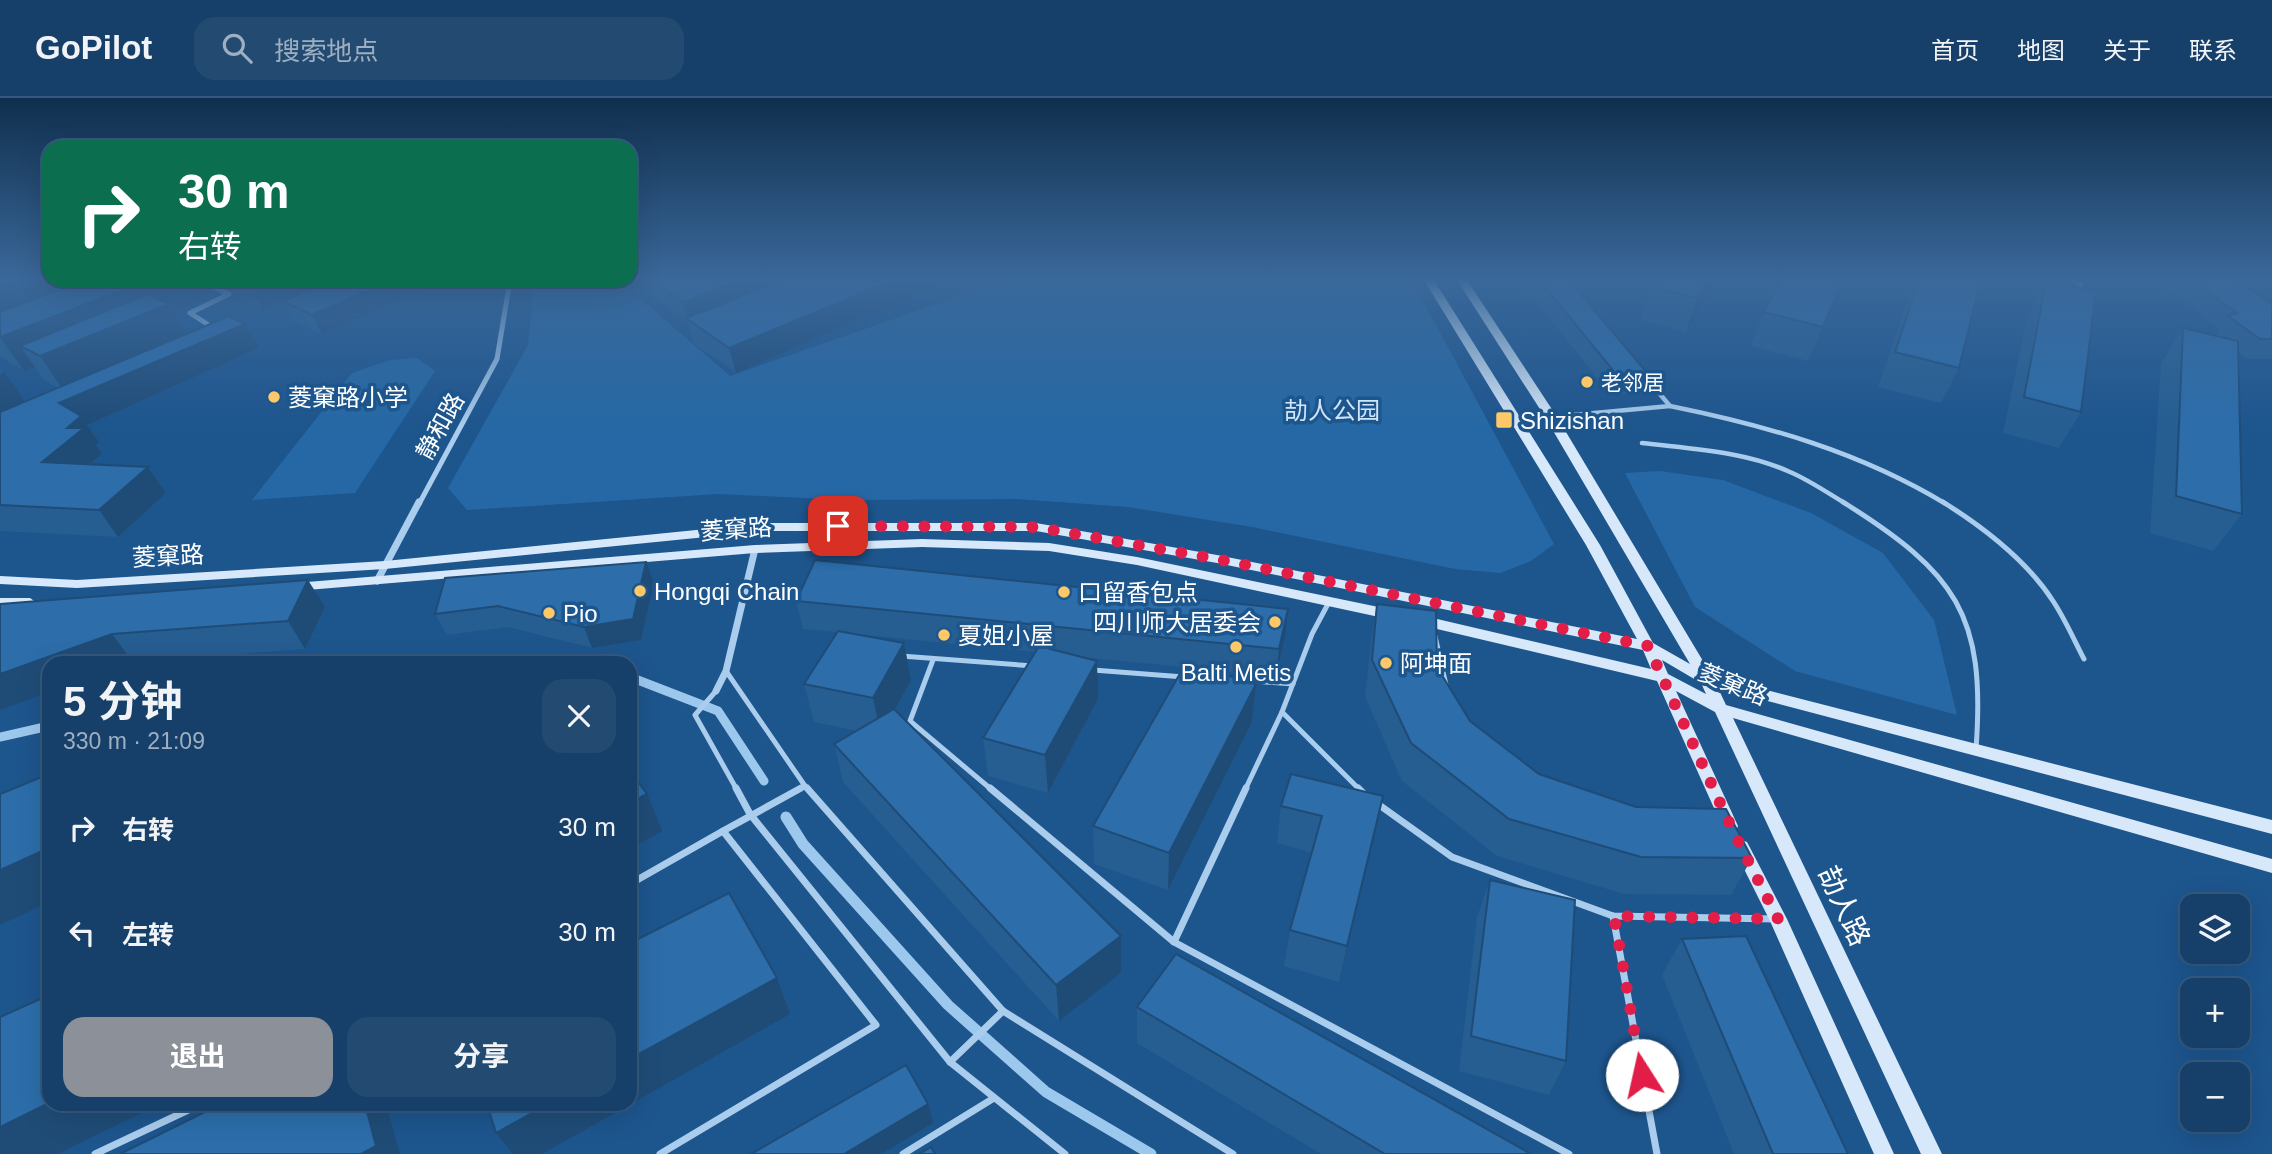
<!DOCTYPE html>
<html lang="zh">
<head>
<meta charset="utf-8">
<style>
  body { margin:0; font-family:Arial,"Noto Sans SC",sans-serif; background:#234b72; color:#f1f3f6; height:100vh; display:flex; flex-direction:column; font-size:26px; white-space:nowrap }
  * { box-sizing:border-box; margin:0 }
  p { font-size:23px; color:#9eafc1 }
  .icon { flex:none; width:38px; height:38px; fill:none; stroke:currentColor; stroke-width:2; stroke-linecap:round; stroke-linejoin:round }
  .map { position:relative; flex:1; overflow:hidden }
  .side { position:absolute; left:42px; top:558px; width:595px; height:455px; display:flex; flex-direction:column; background:#16406a; border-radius:21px; box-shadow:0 7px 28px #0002,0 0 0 2px #35597e }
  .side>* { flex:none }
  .guide { position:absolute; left:42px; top:42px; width:595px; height:147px; border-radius:21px; box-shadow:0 7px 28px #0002,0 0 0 2px #35597e; background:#0b6e4f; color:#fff; overflow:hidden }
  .fabs { position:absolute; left:2180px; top:796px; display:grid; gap:14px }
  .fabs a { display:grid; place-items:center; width:70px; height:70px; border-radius:14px; background:#16406a; box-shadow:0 7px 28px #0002,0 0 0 2px #35597e; font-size:35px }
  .pin { position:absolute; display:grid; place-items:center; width:60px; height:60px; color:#fff; margin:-30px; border-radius:14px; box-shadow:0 4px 10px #0006 }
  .me { position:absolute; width:77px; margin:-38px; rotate:350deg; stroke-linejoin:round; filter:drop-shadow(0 0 5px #0008) }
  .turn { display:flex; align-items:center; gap:24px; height:147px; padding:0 21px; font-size:32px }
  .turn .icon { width:91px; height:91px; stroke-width:2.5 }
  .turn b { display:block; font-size:49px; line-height:60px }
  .round { display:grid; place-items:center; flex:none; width:74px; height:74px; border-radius:21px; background:#234b72 }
  .head { display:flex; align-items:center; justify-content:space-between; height:119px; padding:0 21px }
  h1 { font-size:42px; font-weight:700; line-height:52px }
  .cta { display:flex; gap:14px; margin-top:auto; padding:14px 21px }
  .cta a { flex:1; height:80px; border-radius:21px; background:#8c9099; color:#fff; font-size:28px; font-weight:700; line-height:80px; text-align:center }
  .cta a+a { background:#234b72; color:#f1f3f6 }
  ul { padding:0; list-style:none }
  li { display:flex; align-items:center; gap:21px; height:105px; padding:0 21px }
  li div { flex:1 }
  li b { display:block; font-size:26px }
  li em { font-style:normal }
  header { display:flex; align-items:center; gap:42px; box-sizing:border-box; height:98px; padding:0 35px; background:#16406a; border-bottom:2px solid #35597e }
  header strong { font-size:33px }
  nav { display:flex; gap:38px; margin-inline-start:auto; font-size:24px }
  .search { width:490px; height:63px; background:#234b72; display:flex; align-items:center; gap:18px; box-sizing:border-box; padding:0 24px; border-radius:21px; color:#9eafc1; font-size:26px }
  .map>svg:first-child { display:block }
  .green { fill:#2668a5 }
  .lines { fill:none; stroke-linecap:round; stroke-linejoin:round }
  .stream-far1 { stroke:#9dc8ee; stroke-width:9 }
  .stream { stroke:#9dc8ee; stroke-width:11 }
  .lane-far2 { stroke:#aacced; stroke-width:4.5 }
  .lane-far1 { stroke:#aacced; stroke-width:5 }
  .lane { stroke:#aacced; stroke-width:7 }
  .street-far1 { stroke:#aacced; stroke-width:5 }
  .street { stroke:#aacced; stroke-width:7 }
  .secondary { fill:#d6e8f9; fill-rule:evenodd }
  .wall { fill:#265e92 }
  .shaded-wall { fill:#1f4c77 }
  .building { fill:#2c6daa; stroke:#1f4c77; stroke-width:2 }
  .route { stroke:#e11d48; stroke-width:12; stroke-dasharray:0 21.6 }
  .poi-dot { fill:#fcc868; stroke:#1d558d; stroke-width:2.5 }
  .labels { text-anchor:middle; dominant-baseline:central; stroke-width:7; stroke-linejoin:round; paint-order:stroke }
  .far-poi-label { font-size:21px; fill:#fff; stroke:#1d558d; text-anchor:start }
  .poi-label { font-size:24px; fill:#fff; stroke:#1d558d; text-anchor:start }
  .park-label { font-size:24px; fill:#cfe5f9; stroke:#1d558d }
  .street-label { font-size:24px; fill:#fff; stroke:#1d558d }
  .near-street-label { font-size:28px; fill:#fff; stroke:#1d558d }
</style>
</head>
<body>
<header>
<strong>GoPilot</strong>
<div class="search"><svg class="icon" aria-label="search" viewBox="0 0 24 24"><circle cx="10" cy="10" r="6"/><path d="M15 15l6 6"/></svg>搜索地点</div>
<nav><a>首页</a><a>地图</a><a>关于</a><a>联系</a></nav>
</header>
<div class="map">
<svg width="2272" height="1056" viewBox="0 0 2272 1056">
  <rect width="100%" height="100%" fill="#1d558d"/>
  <g class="green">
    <path d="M 534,182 L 612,182 L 649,208 L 730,278 L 1006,182 L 1406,182 L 1422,201 L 1554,446 L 1531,463 L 1500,475 L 1455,471 L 1252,429 L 1128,409 L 1015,401 L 846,402 L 719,396 L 467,412 L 448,390 L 528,247 Z"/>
    <path d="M 417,260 L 435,273 L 355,395 L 252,402 L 352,275 L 390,262 Z"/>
    <path d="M 1660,373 L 1723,382 L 1811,415 L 1883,455 L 1934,522 L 1957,617 L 1795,573 L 1695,509 L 1625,375 Z"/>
  </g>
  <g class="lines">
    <g class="stream-far1">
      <path d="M 630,579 L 718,613 L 764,683"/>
      <path d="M 0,639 L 49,628"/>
    </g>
    <path class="stream" d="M 786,719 L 803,746 L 948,907 L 1046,994 L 1151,1056"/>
    <g class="lane-far2">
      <path d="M 2073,182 L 2081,187"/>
      <path d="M 1670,308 C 1768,328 1860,354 1946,406"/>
      <path d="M 1551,319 L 1670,308 L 1643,276"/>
      <path d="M 1642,345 C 1691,351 1744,353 1790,374 C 1809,382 1828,395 1846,406"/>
    </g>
    <g class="lane-far1">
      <path d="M 1843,404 C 1956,475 1986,516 1976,651"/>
      <path d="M 1943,404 C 1983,429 2027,463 2053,503 C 2065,521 2074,542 2084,561"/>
      <path d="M 1435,538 L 1446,587"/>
      <path d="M 901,558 L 1034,568"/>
      <path d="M 933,562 L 910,623 L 992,692"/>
      <path d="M 1093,572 L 1184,579"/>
      <path d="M 726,573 L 805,688 L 798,692"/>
      <path d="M 1239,582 L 1293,586"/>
      <path d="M 716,593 L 695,617 L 737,692"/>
      <path d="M 1282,614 L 1360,692"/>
      <path d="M 805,688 L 808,692"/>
      <path d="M 1245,692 L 1282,614 L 1312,536 L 1329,504"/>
    </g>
    <g class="lane">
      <path d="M 736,690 L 750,716 L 950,964 L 1065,1056"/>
      <path d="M 807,690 L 1003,913 L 1233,1056"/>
      <path d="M 990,690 L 1174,844 L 1569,1056"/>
      <path d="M 1358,690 L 1364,696"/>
      <path d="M 1375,704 L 1452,759 L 1613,818 L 1775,821"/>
      <path d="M 723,733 L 801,690"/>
      <path d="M 630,786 L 723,733 L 876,927 L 660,1056"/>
      <path d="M 1613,818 L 1657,1056"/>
      <path d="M 1174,844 L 1246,690"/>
      <path d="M 950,964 L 1003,913"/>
      <path d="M 95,1056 L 201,1006"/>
      <path d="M 903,1056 L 994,1000"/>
    </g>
    <g class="street-far1">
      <path d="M 198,182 L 229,196 L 190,215 L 215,231"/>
      <path d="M 419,406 L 497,261 L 510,182"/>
    </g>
    <g class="street">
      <path d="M 377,483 L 419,404"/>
      <path d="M 716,593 L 726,573 L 755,451"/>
    </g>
    <g class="secondary">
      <path d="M 1424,182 L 1434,182 L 1600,447 L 1653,545 L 1690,566 L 1545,319 L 1457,182 L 1467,182 L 1557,319 L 1712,578 L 2272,722 L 2272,736 L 1718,590 L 1726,607 L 2272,761 L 2272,775 L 1733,620 L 1942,1056 L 1921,1056 L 1715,614 L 1676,593 L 1738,728 L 1736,733 L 1730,735 L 1724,733 L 1722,728 L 1657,583 L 1420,527 L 1413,522 L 1420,517 L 1651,571 L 1643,552 L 1217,465 L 1036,433 L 767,433 L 385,471 L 77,490 L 0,486 L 0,478 L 77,482 L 385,463 L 767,425 L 1036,425 L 1217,457 L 1637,541 L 1586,447 ZM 1662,562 L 1701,585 L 1706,596 L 1668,576 Z"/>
      <path d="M 922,441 L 1049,445 L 1137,459 L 1393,512 L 1400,517 L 1393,522 L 1137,467 L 1049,453 L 922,449 L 755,455 L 295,493 L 288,489 L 295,485 L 755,447 Z"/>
      <path d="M 0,500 L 30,500 L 37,505 L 30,510 L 0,510 Z"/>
      <path d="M 1741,742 L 1747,744 L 1787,821 L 1894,1056 L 1874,1056 L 1770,823 L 1733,749 L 1735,744 Z"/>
    </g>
  </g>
  <g class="wall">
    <path d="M 0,182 L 210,199 L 173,214 L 186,236 L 259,250 L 87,327 L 99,344 L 96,347 L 102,356 L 91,366 L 148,369 L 166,395 L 118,439 L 0,433 L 0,272 L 25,303 L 58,290 L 44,282 L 35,269 L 24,273 L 0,258 Z"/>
    <path d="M 227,182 L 331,182 L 263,211 L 235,198 Z"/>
    <path d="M 333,182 L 424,182 L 427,189 L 322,236 L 293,222 L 283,203 Z"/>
    <path d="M 651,182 L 935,182 L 936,189 L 736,275 L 693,245 L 687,222 L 656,201 Z"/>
    <path d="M 1519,182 L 1569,182 L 1648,276 L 1642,296 L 1610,296 Z"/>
    <path d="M 1656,182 L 1717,182 L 1686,234 L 1641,222 L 1652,189 Z"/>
    <path d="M 1843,182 L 1808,263 L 1751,248 L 1764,214 Z"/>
    <path d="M 1916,182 L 1981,182 L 1959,270 L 1941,305 L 1878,289 L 1911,193 Z"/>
    <path d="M 2155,182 L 2236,182 L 2272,206 L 2272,261 L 2247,261 L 2238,254 L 2242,416 L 2213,453 L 2150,435 L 2161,265 L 2183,230 L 2217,238 L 2216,237 L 2220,231 Z"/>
    <path d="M 2046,183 L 2081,314 L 2059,350 L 2003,335 L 2028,216 Z"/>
    <path d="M 654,485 L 641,542 L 592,550 L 508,529 L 447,537 L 435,516 Z"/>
    <path d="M 796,503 L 1285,538 L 1276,579 L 1207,572 L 1256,586 L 1252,624 L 1168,792 L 1094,766 L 1093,728 L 1184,569 L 1079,559 L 1098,601 L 1048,695 L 988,678 L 983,640 L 1035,554 L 854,536 L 904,545 L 911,582 L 895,612 L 1121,875 L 1059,923 L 843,684 L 834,646 L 857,633 L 814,624 L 804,586 L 837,534 L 803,531 Z"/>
    <path d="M 0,506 L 325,509 L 305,551 L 133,564 L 128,565 L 49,565 L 49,594 L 0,612 Z"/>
    <path d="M 1377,506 L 1437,569 L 1470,623 L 1539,676 L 1752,760 L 1731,797 L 1624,796 L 1497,758 L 1402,683 L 1365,599 L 1371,543 Z"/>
    <path d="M 1291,676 L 1375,736 L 1339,884 L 1284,868 L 1290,832 L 1312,755 L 1277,745 L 1281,708 Z"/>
    <path d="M 1490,782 L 1566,963 L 1549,997 L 1459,973 L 1477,819 Z"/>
    <path d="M 1682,841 L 1848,1056 L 1734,1056 L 1662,877 Z"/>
    <path d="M 1137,909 L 1531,1056 L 1321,1056 L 1137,945 Z"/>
  </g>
  <g class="shaded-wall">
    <path d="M 0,182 L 129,182 L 0,231 Z"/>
    <path d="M 149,182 L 200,182 L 210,199 L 173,214 L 188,240 L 64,293 L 40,258 L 20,248 L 35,269 L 24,273 L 0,239 Z"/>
    <path d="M 247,182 L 331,182 L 263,211 Z"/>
    <path d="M 393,182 L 424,182 L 427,189 L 322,236 L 312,217 Z"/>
    <path d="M 741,182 L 793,182 L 688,221 L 683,204 Z"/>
    <path d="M 894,182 L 935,182 L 936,189 L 736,275 L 729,250 Z"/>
    <path d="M 1708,182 L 1717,182 L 1686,234 L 1697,200 Z"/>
    <path d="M 245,226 L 259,250 L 87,327 L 99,344 L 96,347 L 102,356 L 62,390 L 42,364 L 67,330 L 59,305 Z"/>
    <path d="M 4,274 L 29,309 L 0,322 L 0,276 Z"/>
    <path d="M 148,369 L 166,395 L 118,439 L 99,412 Z"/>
    <path d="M 646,464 L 654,485 L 641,542 L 592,550 L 584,529 Z"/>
    <path d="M 308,482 L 325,509 L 305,551 L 288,523 Z"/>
    <path d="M 1288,511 L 1285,538 L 1276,579 L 1279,551 Z"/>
    <path d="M 112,536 L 133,564 L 128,565 L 49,565 L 49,594 L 0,612 L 0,576 Z"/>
    <path d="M 904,545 L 911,582 L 881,637 L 873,600 Z"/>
    <path d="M 1097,563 L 1098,601 L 1048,695 L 1045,657 Z"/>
    <path d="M 1256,586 L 1252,624 L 1168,792 L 1169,755 Z"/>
    <path d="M 647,696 L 662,733 L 630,751 L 630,705 Z"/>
    <path d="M 1383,698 L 1375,736 L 1339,884 L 1347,848 Z"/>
    <path d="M 49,750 L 49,804 L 0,827 L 0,772 Z"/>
    <path d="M 1121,838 L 1121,875 L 1059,923 L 1056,887 Z"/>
    <path d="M 777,880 L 790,916 L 542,1056 L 513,1056 L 496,1035 L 548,1006 L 630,1006 L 630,961 Z"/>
    <path d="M 49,1005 L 156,1006 L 156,1008 L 57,1056 L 0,1056 L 0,1029 Z"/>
    <path d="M 365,1006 L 386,1006 L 400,1056 L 361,1056 Z"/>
    <path d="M 928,1006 L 933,1025 L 881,1056 L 844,1056 Z"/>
  </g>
  <g class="building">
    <path d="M 0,182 L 19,182 L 0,189 Z"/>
    <path d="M 85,182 L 149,182 L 0,239 L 0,214 Z"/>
    <path d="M 333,182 L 393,182 L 312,217 L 283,203 Z"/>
    <path d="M 651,182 L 741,182 L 683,204 Z"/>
    <path d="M 784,182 L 894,182 L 729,250 L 686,220 Z"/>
    <path d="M 1539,182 L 1569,182 L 1648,276 L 1616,276 Z"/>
    <path d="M 1656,182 L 1708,182 L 1697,200 L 1652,189 Z"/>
    <path d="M 1780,182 L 1843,182 L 1823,229 L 1764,214 Z"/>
    <path d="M 1919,182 L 1981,182 L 1959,270 L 1895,254 Z"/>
    <path d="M 2191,182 L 2236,182 L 2272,206 L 2272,241 L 2260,241 L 2228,218 L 2237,215 Z"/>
    <path d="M 2046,183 L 2096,194 L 2081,314 L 2024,299 Z"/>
    <path d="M 148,196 L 169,206 L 40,258 L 20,248 Z"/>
    <path d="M 229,218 L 245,226 L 59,305 L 81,318 L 67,330 L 84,330 L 42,364 L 148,369 L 99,412 L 0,407 L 0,314 Z"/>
    <path d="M 2183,230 L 2238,243 L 2242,416 L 2176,398 Z"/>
    <path d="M 815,462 L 1288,511 L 1279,551 L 796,503 Z"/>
    <path d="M 646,464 L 633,521 L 584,529 L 498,508 L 435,516 L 445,480 Z"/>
    <path d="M 308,482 L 288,523 L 112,536 L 0,576 L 0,506 Z"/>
    <path d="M 1377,506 L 1436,513 L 1437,569 L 1470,623 L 1539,676 L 1636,709 L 1726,711 L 1752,760 L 1641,759 L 1509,721 L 1411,645 L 1372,562 Z"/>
    <path d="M 838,533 L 904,545 L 873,600 L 804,586 Z"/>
    <path d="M 1039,548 L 1097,563 L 1045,657 L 983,640 Z"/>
    <path d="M 1186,565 L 1256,586 L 1169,755 L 1093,728 Z"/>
    <path d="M 894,611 L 1121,838 L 1056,887 L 834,646 Z"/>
    <path d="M 630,673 L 647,696 L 630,705 Z"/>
    <path d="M 49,676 L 49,750 L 0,772 L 0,696 Z"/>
    <path d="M 1291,676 L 1383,698 L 1347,848 L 1290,832 L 1322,718 L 1281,708 Z"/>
    <path d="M 1490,782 L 1575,802 L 1566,963 L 1471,938 Z"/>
    <path d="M 729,795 L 777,880 L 630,961 L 630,845 Z"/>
    <path d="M 1746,838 L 1848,1056 L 1773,1056 L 1682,841 Z"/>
    <path d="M 1176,856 L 1531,1056 L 1385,1056 L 1137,909 Z"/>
    <path d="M 49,897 L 49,1005 L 0,1029 L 0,919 Z"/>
    <path d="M 906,967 L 928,1006 L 844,1056 L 751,1056 Z"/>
    <path d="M 221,1006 L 365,1006 L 376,1048 L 361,1056 L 120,1056 Z"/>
    <path d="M 487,1006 L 548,1006 L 496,1035 Z"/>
    <path d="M 931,1049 L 935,1056 L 919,1056 Z"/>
  </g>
  <linearGradient id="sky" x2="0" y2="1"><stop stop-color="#102f4e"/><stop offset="0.55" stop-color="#3a689a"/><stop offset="1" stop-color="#3a689a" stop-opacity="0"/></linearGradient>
  <rect width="2272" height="329" fill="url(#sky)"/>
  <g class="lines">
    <path class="route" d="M 838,428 L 1036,429 L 1217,461 L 1648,548 L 1733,733 L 1778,821 L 1614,818 L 1642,977"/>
  </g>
  <g class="poi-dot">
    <circle cx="1587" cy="284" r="7"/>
    <circle cx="274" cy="299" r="7"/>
    <rect x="1495" y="313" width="18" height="18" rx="3.5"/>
    <circle cx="640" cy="493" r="7"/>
    <circle cx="1064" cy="494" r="7"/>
    <circle cx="549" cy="515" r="7"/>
    <circle cx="1275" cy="524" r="7"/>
    <circle cx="944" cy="537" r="7"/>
    <circle cx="1236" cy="549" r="7"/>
    <circle cx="1386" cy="565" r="7"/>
  </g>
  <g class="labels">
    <g class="far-poi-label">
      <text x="1601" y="284">老邻居</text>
    </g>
    <g class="poi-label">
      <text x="288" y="299">菱窠路小学</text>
      <text x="1520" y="322">Shizishan</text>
      <text x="654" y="493">Hongqi Chain</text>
      <text x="1078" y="494">口留香包点</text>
      <text x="563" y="515">Pio</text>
      <text x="1261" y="524" text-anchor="end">四川师大居委会</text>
      <text x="958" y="537">夏姐小屋</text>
      <text x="1400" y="565">阿坤面</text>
      <text x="1236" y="574" text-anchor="middle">Balti Metis</text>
    </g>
    <g class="park-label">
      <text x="1332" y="312">劼人公园</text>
    </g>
    <g class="street-label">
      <text transform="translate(440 328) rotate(-61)">静和路</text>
      <text transform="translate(736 431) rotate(-4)">菱窠路</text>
      <text transform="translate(168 458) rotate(-3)">菱窠路</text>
      <text transform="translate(1733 586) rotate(22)">菱窠路</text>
    </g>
    <g class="near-street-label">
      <text transform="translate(1844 808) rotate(65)">劼人路</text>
    </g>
  </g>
</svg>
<div class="fabs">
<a><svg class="icon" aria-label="layers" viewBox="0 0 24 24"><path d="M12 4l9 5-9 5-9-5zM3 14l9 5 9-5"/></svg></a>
<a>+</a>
<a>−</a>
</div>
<div class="pin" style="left:838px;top:428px;background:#d93025"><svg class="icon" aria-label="arrive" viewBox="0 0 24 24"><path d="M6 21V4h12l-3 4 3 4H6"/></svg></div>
<svg class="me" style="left:1642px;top:977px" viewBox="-20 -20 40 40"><circle r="19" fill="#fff"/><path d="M0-13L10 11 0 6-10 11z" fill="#e11d48"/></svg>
<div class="guide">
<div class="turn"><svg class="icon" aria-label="right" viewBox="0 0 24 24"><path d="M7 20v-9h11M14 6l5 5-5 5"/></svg><div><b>30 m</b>右转</div></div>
</div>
<section class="side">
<div class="head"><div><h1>5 分钟</h1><p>330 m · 21:09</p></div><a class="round"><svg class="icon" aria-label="close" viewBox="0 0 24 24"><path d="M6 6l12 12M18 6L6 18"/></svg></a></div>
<ul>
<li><svg class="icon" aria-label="right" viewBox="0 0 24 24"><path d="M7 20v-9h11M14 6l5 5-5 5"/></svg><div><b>右转</b></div><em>30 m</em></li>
<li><svg class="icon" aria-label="left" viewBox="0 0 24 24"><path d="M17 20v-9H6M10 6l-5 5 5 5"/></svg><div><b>左转</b></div><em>30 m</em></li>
</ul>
<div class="cta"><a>退出</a><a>分享</a></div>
</section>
</div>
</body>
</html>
